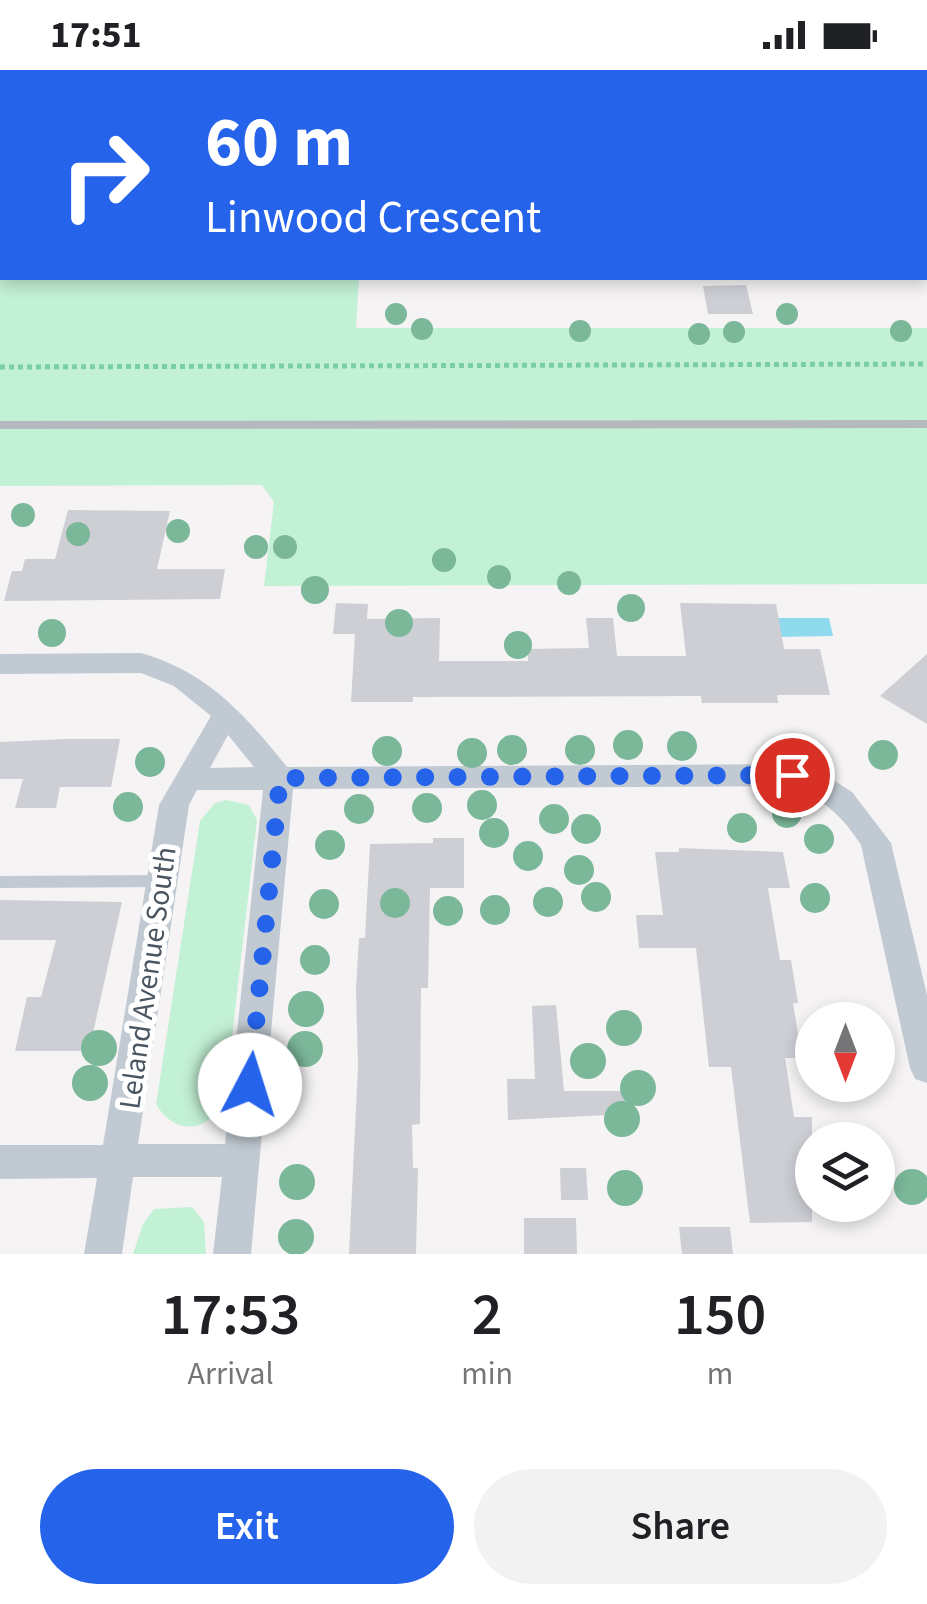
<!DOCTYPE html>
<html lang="en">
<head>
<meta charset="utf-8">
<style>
  body { margin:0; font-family:"Source Sans 3",sans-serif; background:#f2f2f2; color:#202124; height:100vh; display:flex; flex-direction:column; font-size:38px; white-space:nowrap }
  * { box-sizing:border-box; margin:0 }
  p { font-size:32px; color:#757577 }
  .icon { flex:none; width:55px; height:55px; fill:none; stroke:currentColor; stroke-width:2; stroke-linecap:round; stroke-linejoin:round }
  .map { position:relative; height:1184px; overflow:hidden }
  .sheet { display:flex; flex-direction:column; background:#fff; flex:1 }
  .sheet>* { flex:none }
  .guide { position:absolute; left:0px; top:0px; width:928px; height:210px; box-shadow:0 5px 15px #0003; background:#2563eb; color:#fff; overflow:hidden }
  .needle { width:65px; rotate:180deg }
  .buttons { position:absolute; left:795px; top:932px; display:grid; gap:20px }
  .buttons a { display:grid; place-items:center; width:100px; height:100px; border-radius:50%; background:#fff; box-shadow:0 5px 15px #0003; font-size:50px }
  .pin { position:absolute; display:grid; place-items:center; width:85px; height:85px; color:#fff; margin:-42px; border:5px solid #fff; border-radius:50%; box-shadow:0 2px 10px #0007 }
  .me { position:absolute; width:110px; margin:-55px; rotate:5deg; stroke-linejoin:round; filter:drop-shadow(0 0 8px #0008) }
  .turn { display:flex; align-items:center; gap:35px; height:210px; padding:0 40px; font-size:45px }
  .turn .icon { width:130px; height:130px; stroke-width:2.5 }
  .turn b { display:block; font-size:70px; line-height:85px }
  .eta { display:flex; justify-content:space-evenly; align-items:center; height:170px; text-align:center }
  .eta b { font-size:60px; font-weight:600; line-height:70px }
  .action { display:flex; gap:20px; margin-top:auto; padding:20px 40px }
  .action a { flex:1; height:115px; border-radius:60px; background:#2563eb; color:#fff; font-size:40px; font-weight:600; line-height:115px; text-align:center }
  .action a+a { background:#f2f2f2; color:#202124 }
  .status { display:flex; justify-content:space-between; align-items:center; height:70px; padding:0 50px; background:#fff; direction:ltr }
  .status svg { height:28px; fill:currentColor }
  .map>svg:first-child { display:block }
  .green { fill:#c3f1d5 }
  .water { fill:#90daee }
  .building { fill:#cdcfd5 }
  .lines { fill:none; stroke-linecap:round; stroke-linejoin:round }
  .path { stroke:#7ad0a6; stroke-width:5; stroke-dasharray:5 4; stroke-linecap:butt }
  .lane { fill:#c1cad2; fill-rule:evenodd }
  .street { fill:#c1cad2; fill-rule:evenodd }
  .rail { stroke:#b5b8bd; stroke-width:8 }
  .tree { fill:#7bb799 }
  .route { stroke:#2563eb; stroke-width:18; stroke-dasharray:0 32.4 }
  .labels { text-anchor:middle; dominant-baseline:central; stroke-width:10; stroke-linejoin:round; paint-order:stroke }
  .street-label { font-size:30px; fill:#4a5661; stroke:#fff }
</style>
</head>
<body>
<div class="status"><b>17:51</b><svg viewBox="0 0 49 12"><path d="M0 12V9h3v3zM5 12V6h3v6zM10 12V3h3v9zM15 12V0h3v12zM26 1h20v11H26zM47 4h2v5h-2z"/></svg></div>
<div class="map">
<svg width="927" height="1184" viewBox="0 0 927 1184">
  <rect width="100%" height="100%" fill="#f5f3f3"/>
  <g class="green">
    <path d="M 0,156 L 2,208 L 359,208 L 356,258 L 927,258 L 927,514 L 264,516 L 274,432 L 262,415 L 0,416 Z"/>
    <path d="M 226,730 L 249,735 L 257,750 L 225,1027 C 211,1062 176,1068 156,1034 L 200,751 L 215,733 Z"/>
    <path d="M 192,1137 L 204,1152 L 206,1184 L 133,1184 L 143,1154 L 154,1139 Z"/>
  </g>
  <path class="water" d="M 774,548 L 829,548 L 833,566 L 778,567 Z"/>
  <g class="building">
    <path d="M 746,215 L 753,244 L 708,244 L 703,216 Z"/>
    <path d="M 68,440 L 170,441 L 157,499 L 225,499 L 220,529 L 4,531 L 12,501 L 22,501 L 25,489 L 55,489 Z"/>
    <path d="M 336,533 L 368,534 L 367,549 L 440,548 L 439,591 L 528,591 L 528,579 L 589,578 L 586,548 L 613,548 L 617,586 L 686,586 L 680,533 L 776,534 L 784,579 L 820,579 L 830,625 L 777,625 L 778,633 L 702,633 L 701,626 L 413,627 L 413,632 L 351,632 L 355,564 L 333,564 Z"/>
    <path d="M 927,584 L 927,654 L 880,626 Z"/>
    <path d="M 67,669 L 120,669 L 111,717 L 60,717 L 56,738 L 15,738 L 23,709 L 0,709 L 0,672 Z"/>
    <path d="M 433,768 L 464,768 L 464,818 L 430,818 L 428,918 L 421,918 L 420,1054 L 412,1055 L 413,1098 L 418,1098 L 416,1184 L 349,1184 L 358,996 L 356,918 L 359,868 L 365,868 L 370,774 L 433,773 Z"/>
    <path d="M 679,778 L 783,782 L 790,818 L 768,818 L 780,890 L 791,890 L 798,933 L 793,933 L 802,988 L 785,988 L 794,1047 L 812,1047 L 812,1152 L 750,1153 L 731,997 L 709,997 L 696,878 L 639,878 L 636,845 L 663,845 L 655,782 L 679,782 Z"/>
    <path d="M 0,830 L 122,832 L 89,981 L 15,981 L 27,927 L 41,927 L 56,870 L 0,870 Z"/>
    <path d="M 556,935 L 564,1021 L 625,1021 L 626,1044 L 508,1050 L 507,1009 L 535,1009 L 532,936 Z"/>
    <path d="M 560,1098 L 586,1098 L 588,1130 L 561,1130 Z"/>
    <path d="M 524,1148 L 576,1148 L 577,1184 L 524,1184 Z"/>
    <path d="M 679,1157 L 730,1157 L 733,1184 L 682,1184 Z"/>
  </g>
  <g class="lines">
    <path class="path" d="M 0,297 L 927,294"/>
    <path class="lane" d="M 162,805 L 168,807 L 170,811 L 168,815 L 162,817 L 0,818 L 0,806 Z"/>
    <g class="street">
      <path d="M 739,0 L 757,0 L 757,2 L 740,2 Z"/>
      <rect x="925" y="35" width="2" height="10"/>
      <rect x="0" y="36" width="2" height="10"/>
      <rect x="925" y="169" width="2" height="12"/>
      <path d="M 141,583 C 208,602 245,645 287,697 L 793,694 L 830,708 L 852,722 L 891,773 L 927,925 L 927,1013 L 915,1009 L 910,998 L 861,775 C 844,748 823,728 792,716 L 293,719 L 251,1184 L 213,1184 L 222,1107 L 133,1107 L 122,1184 L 84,1184 L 97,1108 L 0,1109 L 0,1075 L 103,1075 L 159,735 L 211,646 L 174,616 L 141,603 L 0,604 L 0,584 ZM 228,665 L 254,697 L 210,698 ZM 197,720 L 263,720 L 225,1074 L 138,1074 L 189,735 Z"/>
    </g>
    <path class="rail" d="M 0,355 L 927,354"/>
  </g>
  <g class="tree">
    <circle cx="396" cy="244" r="11"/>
    <circle cx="787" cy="244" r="11"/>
    <circle cx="422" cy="259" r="11"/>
    <circle cx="580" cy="261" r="11"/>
    <circle cx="901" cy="261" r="11"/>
    <circle cx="734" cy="262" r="11"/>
    <circle cx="699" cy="264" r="11"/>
    <circle cx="23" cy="445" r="12"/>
    <circle cx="178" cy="461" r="12"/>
    <circle cx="78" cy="464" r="12"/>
    <circle cx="256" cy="477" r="12"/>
    <circle cx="285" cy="477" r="12"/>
    <circle cx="444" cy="490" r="12"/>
    <circle cx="499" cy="507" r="12"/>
    <circle cx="569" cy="513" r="12"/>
    <circle cx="315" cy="520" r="14"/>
    <circle cx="631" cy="538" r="14"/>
    <circle cx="399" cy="553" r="14"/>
    <circle cx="52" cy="563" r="14"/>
    <circle cx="518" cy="575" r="14"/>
    <circle cx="628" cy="675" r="15"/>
    <circle cx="682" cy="676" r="15"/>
    <circle cx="512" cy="680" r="15"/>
    <circle cx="580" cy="680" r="15"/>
    <circle cx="387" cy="681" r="15"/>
    <circle cx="472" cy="683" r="15"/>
    <circle cx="883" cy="685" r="15"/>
    <circle cx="150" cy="692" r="15"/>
    <circle cx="482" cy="735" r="15"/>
    <circle cx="128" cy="737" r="15"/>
    <circle cx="427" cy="738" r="15"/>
    <circle cx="359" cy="739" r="15"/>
    <circle cx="787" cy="743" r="15"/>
    <circle cx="554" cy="749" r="15"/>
    <circle cx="742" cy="758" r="15"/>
    <circle cx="586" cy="759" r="15"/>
    <circle cx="494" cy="763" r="15"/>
    <circle cx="819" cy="769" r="15"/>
    <circle cx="330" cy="775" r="15"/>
    <circle cx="528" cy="786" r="15"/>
    <circle cx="579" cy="800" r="15"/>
    <circle cx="596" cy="827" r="15"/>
    <circle cx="815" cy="828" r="15"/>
    <circle cx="548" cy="832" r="15"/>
    <circle cx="395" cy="833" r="15"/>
    <circle cx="324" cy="834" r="15"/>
    <circle cx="495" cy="840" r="15"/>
    <circle cx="448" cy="841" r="15"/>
    <circle cx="315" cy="890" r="15"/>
    <circle cx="306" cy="939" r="18"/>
    <circle cx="624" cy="958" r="18"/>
    <circle cx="99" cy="978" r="18"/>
    <circle cx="305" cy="979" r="18"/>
    <circle cx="588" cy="991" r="18"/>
    <circle cx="90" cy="1013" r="18"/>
    <circle cx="638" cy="1018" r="18"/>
    <circle cx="622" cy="1049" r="18"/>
    <circle cx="297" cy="1112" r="18"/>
    <circle cx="912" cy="1117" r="18"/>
    <circle cx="625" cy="1118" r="18"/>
    <circle cx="296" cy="1167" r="18"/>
  </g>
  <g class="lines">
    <path class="route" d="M 250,1015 L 280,708 L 792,705"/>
  </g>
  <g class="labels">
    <g class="street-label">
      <text transform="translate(148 908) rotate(-82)">Leland Avenue South</text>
    </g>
  </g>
</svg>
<div class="buttons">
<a><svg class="needle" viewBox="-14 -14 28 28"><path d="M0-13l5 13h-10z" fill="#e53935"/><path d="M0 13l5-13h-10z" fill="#757577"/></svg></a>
<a><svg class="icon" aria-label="layers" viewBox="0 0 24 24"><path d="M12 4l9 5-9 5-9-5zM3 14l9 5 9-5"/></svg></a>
</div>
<div class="pin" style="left:792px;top:705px;background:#d93025"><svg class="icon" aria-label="arrive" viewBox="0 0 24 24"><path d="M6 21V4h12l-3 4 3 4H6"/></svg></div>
<svg class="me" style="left:250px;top:1015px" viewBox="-20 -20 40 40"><circle r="19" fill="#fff"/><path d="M0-13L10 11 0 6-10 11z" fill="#2563eb"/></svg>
<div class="guide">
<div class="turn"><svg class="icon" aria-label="right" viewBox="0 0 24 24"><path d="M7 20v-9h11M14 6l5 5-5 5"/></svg><div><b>60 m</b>Linwood Crescent</div></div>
</div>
</div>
<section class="sheet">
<div class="eta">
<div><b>17:53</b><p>Arrival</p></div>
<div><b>2</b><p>min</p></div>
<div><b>150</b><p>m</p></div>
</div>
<div class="action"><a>Exit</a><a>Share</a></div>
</section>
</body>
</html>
